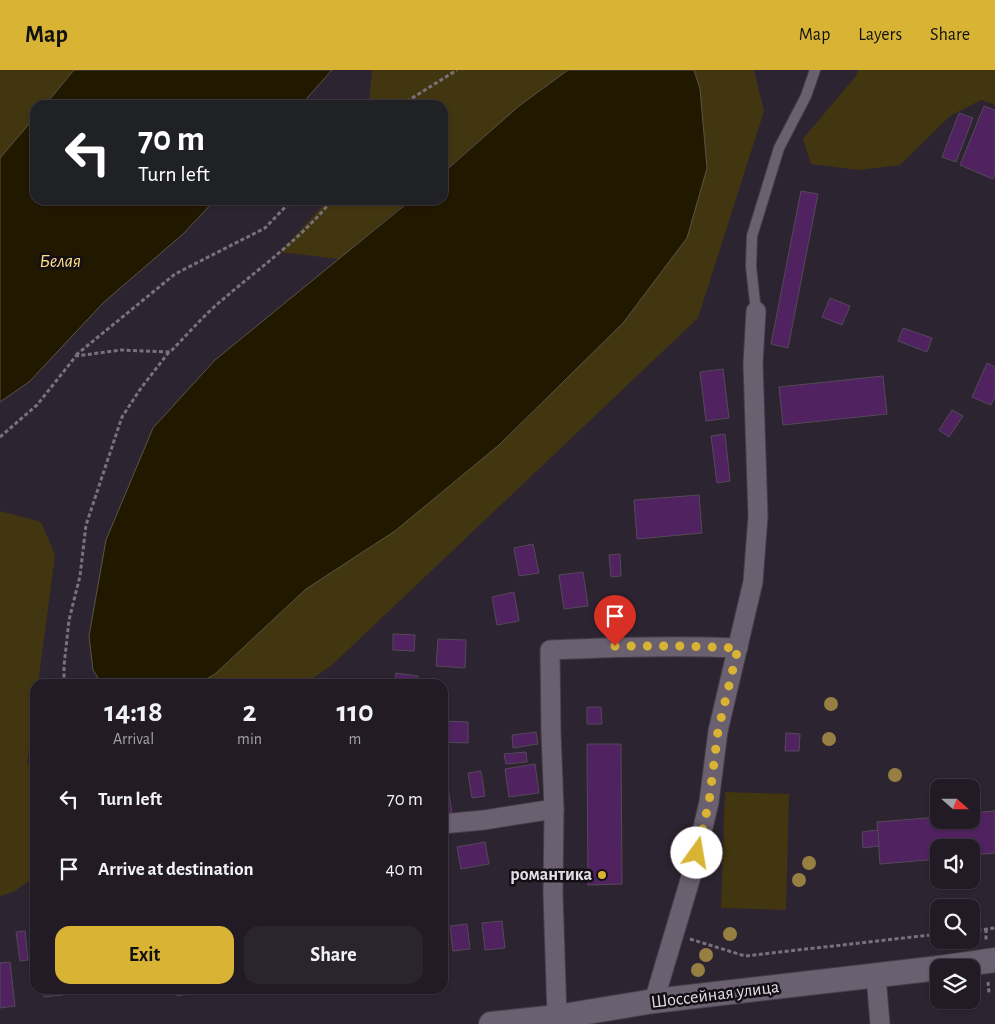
<!DOCTYPE html>
<html lang="en">
<head>
<meta charset="utf-8">
<style>
  body { margin:0; font-family:"Alegreya Sans",sans-serif; background:#2a242d; color:#f1f3f6; height:100vh; display:flex; flex-direction:column; font-size:19px; white-space:nowrap }
  * { box-sizing:border-box; margin:0 }
  p { font-size:16px; color:#a2a1a7 }
  .icon { flex:none; width:28px; height:28px; fill:none; stroke:currentColor; stroke-width:2; stroke-linecap:round; stroke-linejoin:round }
  .map { position:relative; flex:1; overflow:hidden }
  .side { position:absolute; left:30px; top:609px; width:418px; height:315px; display:flex; flex-direction:column; background:#221b25; border-radius:15px; box-shadow:0 1px 4px #0004,0 0 0 1px #3f3942 }
  .side>* { flex:none }
  .banner { position:absolute; left:30px; top:30px; width:418px; height:105px; border-radius:15px; box-shadow:0 1px 4px #0004,0 0 0 1px #3f3942; background:#202124; color:#fff; overflow:hidden }
  .needle { width:32px; rotate:111deg }
  .controls { position:absolute; left:930px; top:709px; display:grid; gap:10px }
  .controls a { display:grid; place-items:center; width:50px; height:50px; border-radius:10px; background:#221b25; box-shadow:0 1px 4px #0004,0 0 0 1px #3f3942; font-size:25px }
  .pin { position:absolute; display:grid; place-items:center; width:42px; height:42px; color:#fff; margin:-51px -21px; border-radius:50% 50% 50% 0; rotate:-45deg; box-shadow:0 0 5px #0007 }
  .pin .icon { rotate:45deg }
  .me { position:absolute; width:55px; margin:-28px; rotate:13deg; stroke-linejoin:round; filter:drop-shadow(0 0 4px #0008) }
  .turn { display:flex; align-items:center; gap:18px; height:105px; padding:0 25px; font-size:22px }
  .turn .icon { width:65px; height:65px; stroke-width:2.5 }
  .turn b { display:block; font-size:35px; line-height:42px }
  .eta { display:flex; justify-content:space-evenly; align-items:center; height:85px; text-align:center }
  .eta b { font-size:30px; font-weight:600; line-height:35px }
  .cta { display:flex; gap:10px; margin-top:auto; padding:10px 25px }
  .cta a { flex:1; height:58px; border-radius:15px; background:#d9b334; color:#111; font-size:20px; font-weight:600; line-height:58px; text-align:center }
  .cta a+a { background:#2a242d; color:#f1f3f6 }
  ul { padding:0; list-style:none }
  li { display:flex; align-items:center; gap:15px; height:70px; padding:0 25px }
  li div { flex:1 }
  li b { display:block; font-size:19px }
  li em { font-style:normal }
  header { display:flex; align-items:center; gap:30px; box-sizing:border-box; height:70px; padding:0 25px; background:#d9b334; color:#111 }
  header strong { font-size:24px }
  nav { display:flex; gap:28px; margin-inline-start:auto; font-size:18px }
  .map>svg:first-child { display:block }
  .green { fill:#423610 }
  .water { fill:#211800; stroke:#5b5345 }
  .building { fill:#502360; stroke:#534958 }
  .lines { fill:none; stroke-linecap:round; stroke-linejoin:round }
  .service-casing { stroke:#463f4a; stroke-width:12 }
  .minor-casing { stroke:#463f4a; stroke-width:21 }
  .tertiary-casing { stroke:#463f4a; stroke-width:26 }
  .path { stroke:#79717c; stroke-width:3; stroke-dasharray:4 2.5; stroke-linecap:butt }
  .service { stroke:#6b606f; stroke-width:10 }
  .minor { stroke:#6b606f; stroke-width:19 }
  .tertiary { stroke:#6b606f; stroke-width:24 }
  .tree { fill:#977e42 }
  .route { stroke:#d9b334; stroke-width:9; stroke-dasharray:0 16.2 }
  .poi-dot { fill:#d9b334; stroke:#130f15; stroke-width:2 }
  .labels { text-anchor:middle; dominant-baseline:central; stroke-width:5; stroke-linejoin:round; paint-order:stroke }
  .poi-label { font-size:18px; font-weight:bold; fill:#e3dde6; stroke:#130f15; text-anchor:end }
  .street-label { font-size:18px; fill:#e3dde6; stroke:#130f15 }
  .water-label { font-size:19px; font-style:italic; fill:#ffe188; stroke:#130f15 }
</style>
</head>
<body>
<header>
<strong>Map</strong>
<nav><a>Map</a><a>Layers</a><a>Share</a></nav>
</header>
<div class="map">
<svg width="995" height="954" viewBox="0 0 995 954">
  <rect width="100%" height="100%" fill="#2d2431"/>
  <g class="green">
    <path d="M 0,0 L 74,0 L 45,35 L 35,35 L 35,47 L 0,88 Z"/>
    <path d="M 372,0 L 570,0 L 483,67 L 443,102 L 442,35 L 369,35 Z"/>
    <path d="M 666,0 L 754,0 L 764,41 L 698,248 L 332,595 L 305,614 L 171,614 Z"/>
    <path d="M 859,0 L 995,0 L 995,35 L 981,30 L 950,46 L 900,95 L 859,100 L 811,94 L 803,69 L 855,7 Z"/>
    <path d="M 328,130 L 409,130 L 339,189 L 280,182 Z"/>
    <path d="M 0,441 L 41,452 L 55,485 L 38,614 L 35,614 L 35,636 L 27,694 L 35,689 L 35,807 L 13,822 L 0,826 Z"/>
    <path d="M 725,722 L 789,724 L 786,840 L 721,838 Z"/>
  </g>
  <g class="water">
    <path d="M 74,0 L 332,0 L 301,35 L 45,35 Z"/>
    <path d="M 568,0 L 694,0 L 700,19 L 707,98 L 687,168 L 623,253 L 499,375 L 395,461 L 306,519 L 215,604 L 198,614 L 102,614 L 93,600 L 89,566 L 106,470 L 153,358 L 215,290 L 411,130 L 442,130 L 443,103 L 519,36 Z"/>
    <path d="M 35,47 L 35,130 L 215,130 L 183,164 L 104,232 L 29,312 L 0,332 L 0,88 Z"/>
  </g>
  <g class="building">
    <path d="M 984,36 L 995,40 L 995,105 L 993,109 L 960,95 Z"/>
    <path d="M 959,43 L 973,48 L 956,92 L 942,87 Z"/>
    <path d="M 801,121 L 818,124 L 788,278 L 771,274 Z"/>
    <path d="M 830,228 L 850,236 L 842,255 L 822,247 Z"/>
    <path d="M 903,258 L 932,268 L 927,282 L 898,271 Z"/>
    <path d="M 987,293 L 995,297 L 995,326 L 991,335 L 972,327 Z"/>
    <path d="M 723,299 L 729,348 L 706,351 L 700,302 Z"/>
    <path d="M 883,306 L 887,344 L 783,355 L 779,317 Z"/>
    <path d="M 952,340 L 963,346 L 949,367 L 939,360 Z"/>
    <path d="M 725,364 L 730,411 L 717,413 L 711,366 Z"/>
    <path d="M 699,425 L 702,463 L 637,469 L 634,430 Z"/>
    <path d="M 533,474 L 539,503 L 519,506 L 514,478 Z"/>
    <path d="M 620,484 L 621,506 L 611,507 L 609,485 Z"/>
    <path d="M 583,502 L 588,536 L 564,539 L 559,505 Z"/>
    <path d="M 514,522 L 519,551 L 497,555 L 492,527 Z"/>
    <path d="M 393,564 L 415,565 L 414,581 L 393,580 Z"/>
    <path d="M 438,569 L 466,570 L 465,598 L 436,596 Z"/>
    <path d="M 396,603 L 418,606 L 417,614 L 395,614 Z"/>
    <path d="M 587,637 L 601,637 L 602,654 L 587,654 Z"/>
    <path d="M 442,651 L 468,652 L 468,673 L 442,672 Z"/>
    <path d="M 536,662 L 538,674 L 513,678 L 512,665 Z"/>
    <path d="M 786,663 L 800,664 L 799,681 L 785,681 Z"/>
    <path d="M 587,674 L 621,674 L 622,814 L 588,815 Z"/>
    <path d="M 526,682 L 527,692 L 506,694 L 504,684 Z"/>
    <path d="M 535,694 L 539,723 L 509,727 L 505,699 Z"/>
    <path d="M 481,701 L 485,726 L 472,728 L 468,703 Z"/>
    <path d="M 448,718 L 452,743 L 442,744 L 442,719 Z"/>
    <path d="M 995,741 L 995,783 L 971,785 L 971,778 L 939,778 L 939,789 L 880,794 L 877,752 L 939,747 L 939,750 L 971,750 L 971,743 Z"/>
    <path d="M 878,760 L 879,776 L 863,778 L 862,762 Z"/>
    <path d="M 485,772 L 489,794 L 461,799 L 457,777 Z"/>
    <path d="M 502,851 L 505,878 L 485,880 L 482,853 Z"/>
    <path d="M 467,854 L 470,879 L 453,881 L 450,856 Z"/>
    <path d="M 25,861 L 28,890 L 20,891 L 16,862 Z"/>
    <path d="M 10,892 L 15,936 L 0,938 L 0,893 Z"/>
    <path d="M 43,919 L 62,919 L 63,925 L 44,927 Z"/>
    <path d="M 176,919 L 189,919 L 190,924 L 177,926 Z"/>
  </g>
  <g class="lines">
    <g class="service-casing">
      <path id="service" d="M 756,241 L 751,197 L 752,166 L 779,78 L 806,26 L 815,0"/>
    </g>
    <g class="minor-casing">
      <g id="minor">
        <path d="M 442,754 L 484,750 L 554,739"/>
        <path d="M 876,906 L 880,954"/>
        <path d="M 654,931 L 693,800 L 709,732 L 718,661 L 753,512 L 758,446 L 753,294 L 756,241"/>
        <path d="M 557,947 L 553,824 L 554,739 L 551,662 L 550,580 C 613,577 675,575 738,578"/>
      </g>
    </g>
    <g class="tertiary-casing">
      <g id="tertiary">
        <path d="M 939,898 L 995,890"/>
        <path d="M 491,954 L 557,947 L 654,931 L 939,898"/>
      </g>
    </g>
    <g class="path">
      <path d="M 401,35 L 457,0"/>
      <path d="M 76,285 L 175,204 L 265,158 L 292,130"/>
      <path d="M 0,367 L 37,335 L 76,286 L 121,280 L 170,282 C 187,265 203,246 221,231 C 259,198 301,169 332,130"/>
      <path d="M 64,614 L 64,596 L 69,550 L 80,506 L 86,455 L 122,347 L 141,318 L 169,282"/>
      <path d="M 986,859 L 986,871"/>
      <path d="M 971,861 L 995,858"/>
      <path d="M 690,869 L 745,886 L 939,864"/>
      <path d="M 988,912 L 989,923"/>
    </g>
    <use href="#service" class="service"/>
    <use href="#minor" class="minor"/>
    <use href="#tertiary" class="tertiary"/>
  </g>
  <g class="tree">
    <circle cx="831" cy="634" r="7"/>
    <circle cx="829" cy="669" r="7"/>
    <circle cx="895" cy="705" r="7"/>
    <circle cx="809" cy="793" r="7"/>
    <circle cx="799" cy="810" r="7"/>
    <circle cx="730" cy="864" r="7"/>
    <circle cx="706" cy="885" r="7"/>
    <circle cx="698" cy="900" r="7"/>
  </g>
  <g class="lines">
    <path class="route" d="M 615,576 L 682,576 L 738,578 L 718,661 L 709,732 L 697,783"/>
  </g>
  <circle class="poi-dot" cx="602" cy="805" r="5"/>
  <g class="labels">
    <g class="poi-label">
      <text x="592" y="805">романтика</text>
    </g>
    <g class="street-label">
      <text transform="translate(715 925) rotate(-7)">Шоссейная улица</text>
    </g>
    <g class="water-label">
      <text x="60" y="191">Белая</text>
    </g>
  </g>
</svg>
<div class="controls">
<a><svg class="needle" viewBox="-14 -14 28 28"><path d="M0-13l5 13h-10z" fill="#e53935"/><path d="M0 13l5-13h-10z" fill="#a2a1a7"/></svg></a>
<a><svg class="icon" aria-label="sound" viewBox="0 0 24 24"><path d="M4 9h4l5-4v14l-5-4H4zM17 9q2 3 0 6"/></svg></a>
<a><svg class="icon" aria-label="search" viewBox="0 0 24 24"><circle cx="10" cy="10" r="6"/><path d="M15 15l6 6"/></svg></a>
<a><svg class="icon" aria-label="layers" viewBox="0 0 24 24"><path d="M12 4l9 5-9 5-9-5zM3 14l9 5 9-5"/></svg></a>
</div>
<div class="pin" style="left:615px;top:576px;background:#d93025"><svg class="icon" aria-label="arrive" viewBox="0 0 24 24"><path d="M6 21V4h12l-3 4 3 4H6"/></svg></div>
<svg class="me" style="left:697px;top:783px" viewBox="-20 -20 40 40"><circle r="19" fill="#fff"/><path d="M0-13L10 11 0 6-10 11z" fill="#d9b334"/></svg>
<div class="banner">
<div class="turn"><svg class="icon" aria-label="left" viewBox="0 0 24 24"><path d="M17 20v-9H6M10 6l-5 5 5 5"/></svg><div><b>70 m</b>Turn left</div></div>
</div>
<section class="side">
<div class="eta">
<div><b>14:18</b><p>Arrival</p></div>
<div><b>2</b><p>min</p></div>
<div><b>110</b><p>m</p></div>
</div>
<ul>
<li><svg class="icon" aria-label="left" viewBox="0 0 24 24"><path d="M17 20v-9H6M10 6l-5 5 5 5"/></svg><div><b>Turn left</b></div><em>70 m</em></li>
<li><svg class="icon" aria-label="arrive" viewBox="0 0 24 24"><path d="M6 21V4h12l-3 4 3 4H6"/></svg><div><b>Arrive at destination</b></div><em>40 m</em></li>
</ul>
<div class="cta"><a>Exit</a><a>Share</a></div>
</section>
</div>
</body>
</html>
